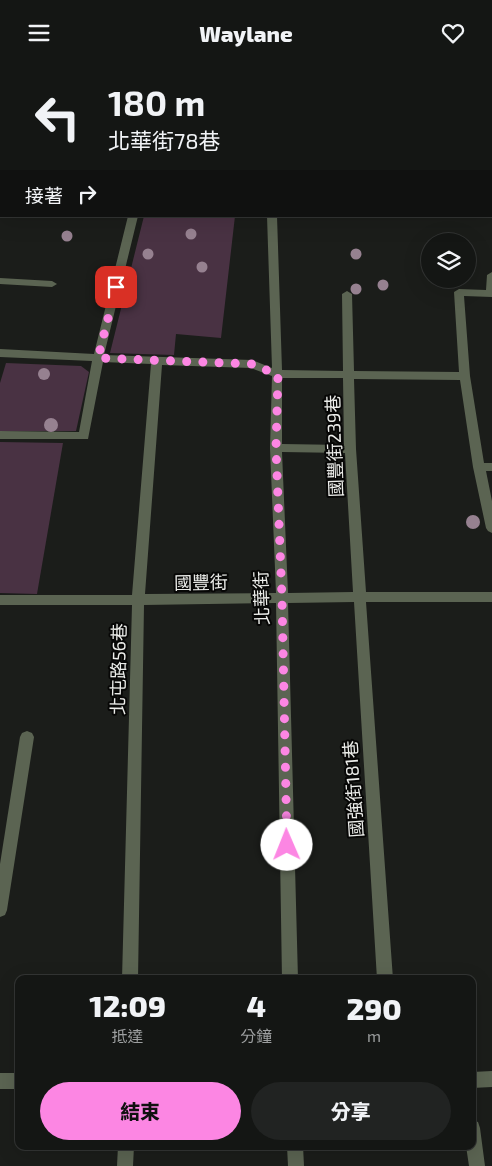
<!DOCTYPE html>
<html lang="zh-TW">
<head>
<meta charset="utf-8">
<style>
  body { margin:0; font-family:"Exo 2","Noto Sans TC",sans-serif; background:#212322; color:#f1f3f6; height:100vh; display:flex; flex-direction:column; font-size:19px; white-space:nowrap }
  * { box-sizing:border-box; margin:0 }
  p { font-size:16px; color:#9d9fa0 }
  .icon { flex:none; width:28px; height:28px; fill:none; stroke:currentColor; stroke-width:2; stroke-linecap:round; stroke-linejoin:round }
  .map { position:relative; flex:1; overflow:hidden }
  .sheet { position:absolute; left:15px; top:910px; width:461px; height:175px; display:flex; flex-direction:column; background:#141614; border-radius:10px; box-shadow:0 5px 20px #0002,0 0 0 1px #333534 }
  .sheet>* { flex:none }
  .hud { position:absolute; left:0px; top:0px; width:492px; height:152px; box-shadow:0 5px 20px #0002,0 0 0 1px #333534; background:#141614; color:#f1f3f6; overflow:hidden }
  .buttons { position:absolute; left:421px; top:168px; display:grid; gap:10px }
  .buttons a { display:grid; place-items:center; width:55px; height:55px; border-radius:50%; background:#141614; box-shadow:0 5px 20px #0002,0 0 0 1px #333534; font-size:25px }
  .pin { position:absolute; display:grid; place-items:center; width:42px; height:42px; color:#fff; margin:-21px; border-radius:10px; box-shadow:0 2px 8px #0006 }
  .me { position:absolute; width:55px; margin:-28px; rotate:359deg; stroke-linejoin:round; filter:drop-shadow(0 0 4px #0008) }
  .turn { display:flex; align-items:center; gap:18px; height:105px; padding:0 25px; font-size:22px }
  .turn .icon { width:65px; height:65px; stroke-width:2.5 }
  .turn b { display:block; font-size:35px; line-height:42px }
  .then { display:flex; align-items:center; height:48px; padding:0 25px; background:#0003; gap:10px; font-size:19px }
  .eta { display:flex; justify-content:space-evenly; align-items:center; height:85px; text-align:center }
  .eta b { font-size:30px; font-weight:800; line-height:35px }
  .cta { display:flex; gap:10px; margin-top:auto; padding:10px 25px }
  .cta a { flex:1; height:58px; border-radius:30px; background:#fc86e3; color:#111; font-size:20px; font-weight:800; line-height:58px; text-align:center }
  .cta a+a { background:#212322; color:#f1f3f6 }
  header { display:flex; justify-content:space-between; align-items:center; height:65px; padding:0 25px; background:#141614; font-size:22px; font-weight:800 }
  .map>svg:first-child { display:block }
  .green { fill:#493243 }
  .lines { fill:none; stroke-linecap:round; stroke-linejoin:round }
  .minor { fill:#5b6452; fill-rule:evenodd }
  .major { fill:#9bad87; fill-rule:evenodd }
  .tree { fill:#968190 }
  .route { stroke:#fc86e3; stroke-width:9; stroke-dasharray:0 16.2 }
  .labels { text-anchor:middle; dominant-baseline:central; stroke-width:4; stroke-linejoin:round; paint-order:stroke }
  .street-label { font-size:18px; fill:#ecedea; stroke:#070706 }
</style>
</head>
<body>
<header><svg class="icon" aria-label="menu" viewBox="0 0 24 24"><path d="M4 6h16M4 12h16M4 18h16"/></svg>Waylane<svg class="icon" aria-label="heart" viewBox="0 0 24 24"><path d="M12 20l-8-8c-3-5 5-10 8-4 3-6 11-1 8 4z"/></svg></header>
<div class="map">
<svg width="492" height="1101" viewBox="0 0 492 1101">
  <rect width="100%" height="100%" fill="#1b1d1a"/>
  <g class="green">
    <path d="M 144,151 L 235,151 L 221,273 L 176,269 L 174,290 L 110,288 Z"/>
    <path d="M 6,298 L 81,301 L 89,307 L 76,366 L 0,366 L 0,318 Z"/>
    <path d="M 0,377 L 63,378 L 37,529 L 0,528 Z"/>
  </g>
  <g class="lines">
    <g class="minor">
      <rect x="170" y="0" width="8" height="1"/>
      <path d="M 196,0 L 205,0 L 206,1 L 197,1 Z"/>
      <rect x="0" y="30" width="1" height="4"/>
      <path d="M 0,51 L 1,52 L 1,57 L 0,57 Z"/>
      <path d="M 128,151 L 138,151 L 104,290 L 252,295 L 272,303 L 267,151 L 277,151 L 282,305 L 343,306 L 342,229 L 347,226 L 352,229 L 354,306 L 459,307 L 454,227 L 459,224 L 486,225 L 487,210 L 492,207 L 492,232 L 464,231 L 470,311 L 484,398 L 492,398 L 492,406 L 486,406 L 492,436 L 492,468 L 488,466 L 486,463 L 473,402 L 460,315 L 354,314 L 356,384 L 366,527 L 492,527 L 492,537 L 366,537 L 393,914 L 377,914 L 354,537 L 288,538 L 298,914 L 282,914 L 276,538 L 144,540 L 138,914 L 122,914 L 132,540 L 0,540 L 0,530 L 132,530 L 151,299 L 103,297 L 88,374 L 0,374 L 0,366 L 79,367 L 92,296 L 0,292 L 0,284 L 94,289 ZM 162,300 L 251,303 L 272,311 L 270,383 L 276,528 L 145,529 ZM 282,313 L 343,313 L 344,380 L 282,379 ZM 282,387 L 345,388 L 353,527 L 288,528 Z"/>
      <path d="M 0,213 L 52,216 L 57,219 L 52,222 L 0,219 Z"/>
      <path d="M 27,666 L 32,668 L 34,672 L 7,845 L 5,850 L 0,852 L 0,799 L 20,672 L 22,668 Z"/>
      <path d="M 492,1006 L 492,1022 L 472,1023 L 472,1007 Z"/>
      <rect x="0" y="1008" width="19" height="16"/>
      <path d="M 472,1055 L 478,1057 L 480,1063 L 485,1101 L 469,1101 L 466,1081 L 472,1081 Z"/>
      <path d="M 118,1081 L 134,1081 L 133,1101 L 117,1101 Z"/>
      <path d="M 287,1081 L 303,1081 L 304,1101 L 288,1101 Z"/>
    </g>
    <g class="major">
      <path d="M 440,0 L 453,0 L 454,1 L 441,1 Z"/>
      <rect x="491" y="8" width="1" height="4"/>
      <rect x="0" y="96" width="1" height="6"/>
      <path d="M 1,114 L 1,120 L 0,121 L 0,115 Z"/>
    </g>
  </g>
  <g class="tree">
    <circle cx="191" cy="169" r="5.5"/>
    <circle cx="67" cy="171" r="5.5"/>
    <circle cx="148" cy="189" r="5.5"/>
    <circle cx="356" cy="189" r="5.5"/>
    <circle cx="202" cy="202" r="5.5"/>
    <circle cx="383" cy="220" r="5.5"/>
    <circle cx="356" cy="224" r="5.5"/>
    <circle cx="44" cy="309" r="6"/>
    <circle cx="51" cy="360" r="7"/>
    <circle cx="473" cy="457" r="7"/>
  </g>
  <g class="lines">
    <path class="route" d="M 116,222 L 98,293 L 252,299 L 278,310 L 276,383 L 282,533 L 287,780"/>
  </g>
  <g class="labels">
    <g class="street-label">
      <text transform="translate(334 381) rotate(-92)">國豐街239巷</text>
      <text transform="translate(201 517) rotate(-1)">國豐街</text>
      <text transform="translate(261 533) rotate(-92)">北華街</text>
      <text transform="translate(118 604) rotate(-89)">北屯路56巷</text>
      <text transform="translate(353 724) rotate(-94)">國強街181巷</text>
    </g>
  </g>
</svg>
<div class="buttons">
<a><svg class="icon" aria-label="layers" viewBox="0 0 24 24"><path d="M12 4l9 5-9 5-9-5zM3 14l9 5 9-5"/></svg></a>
</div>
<div class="pin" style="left:116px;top:222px;background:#d93025"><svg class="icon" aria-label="arrive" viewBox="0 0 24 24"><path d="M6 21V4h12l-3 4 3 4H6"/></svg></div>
<svg class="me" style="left:287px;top:780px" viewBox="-20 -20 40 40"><circle r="19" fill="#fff"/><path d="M0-13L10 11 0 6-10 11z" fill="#fc86e3"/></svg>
<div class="hud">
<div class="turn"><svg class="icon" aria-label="left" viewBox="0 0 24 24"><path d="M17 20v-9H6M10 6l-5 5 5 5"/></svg><div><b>180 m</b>北華街78巷</div></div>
<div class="then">接著<svg class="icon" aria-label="right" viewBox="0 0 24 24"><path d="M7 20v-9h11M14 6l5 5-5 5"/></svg></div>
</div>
<section class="sheet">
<div class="eta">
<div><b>12:09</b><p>抵達</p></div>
<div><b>4</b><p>分鐘</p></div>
<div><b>290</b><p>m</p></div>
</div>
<div class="cta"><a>結束</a><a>分享</a></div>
</section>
</div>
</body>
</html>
